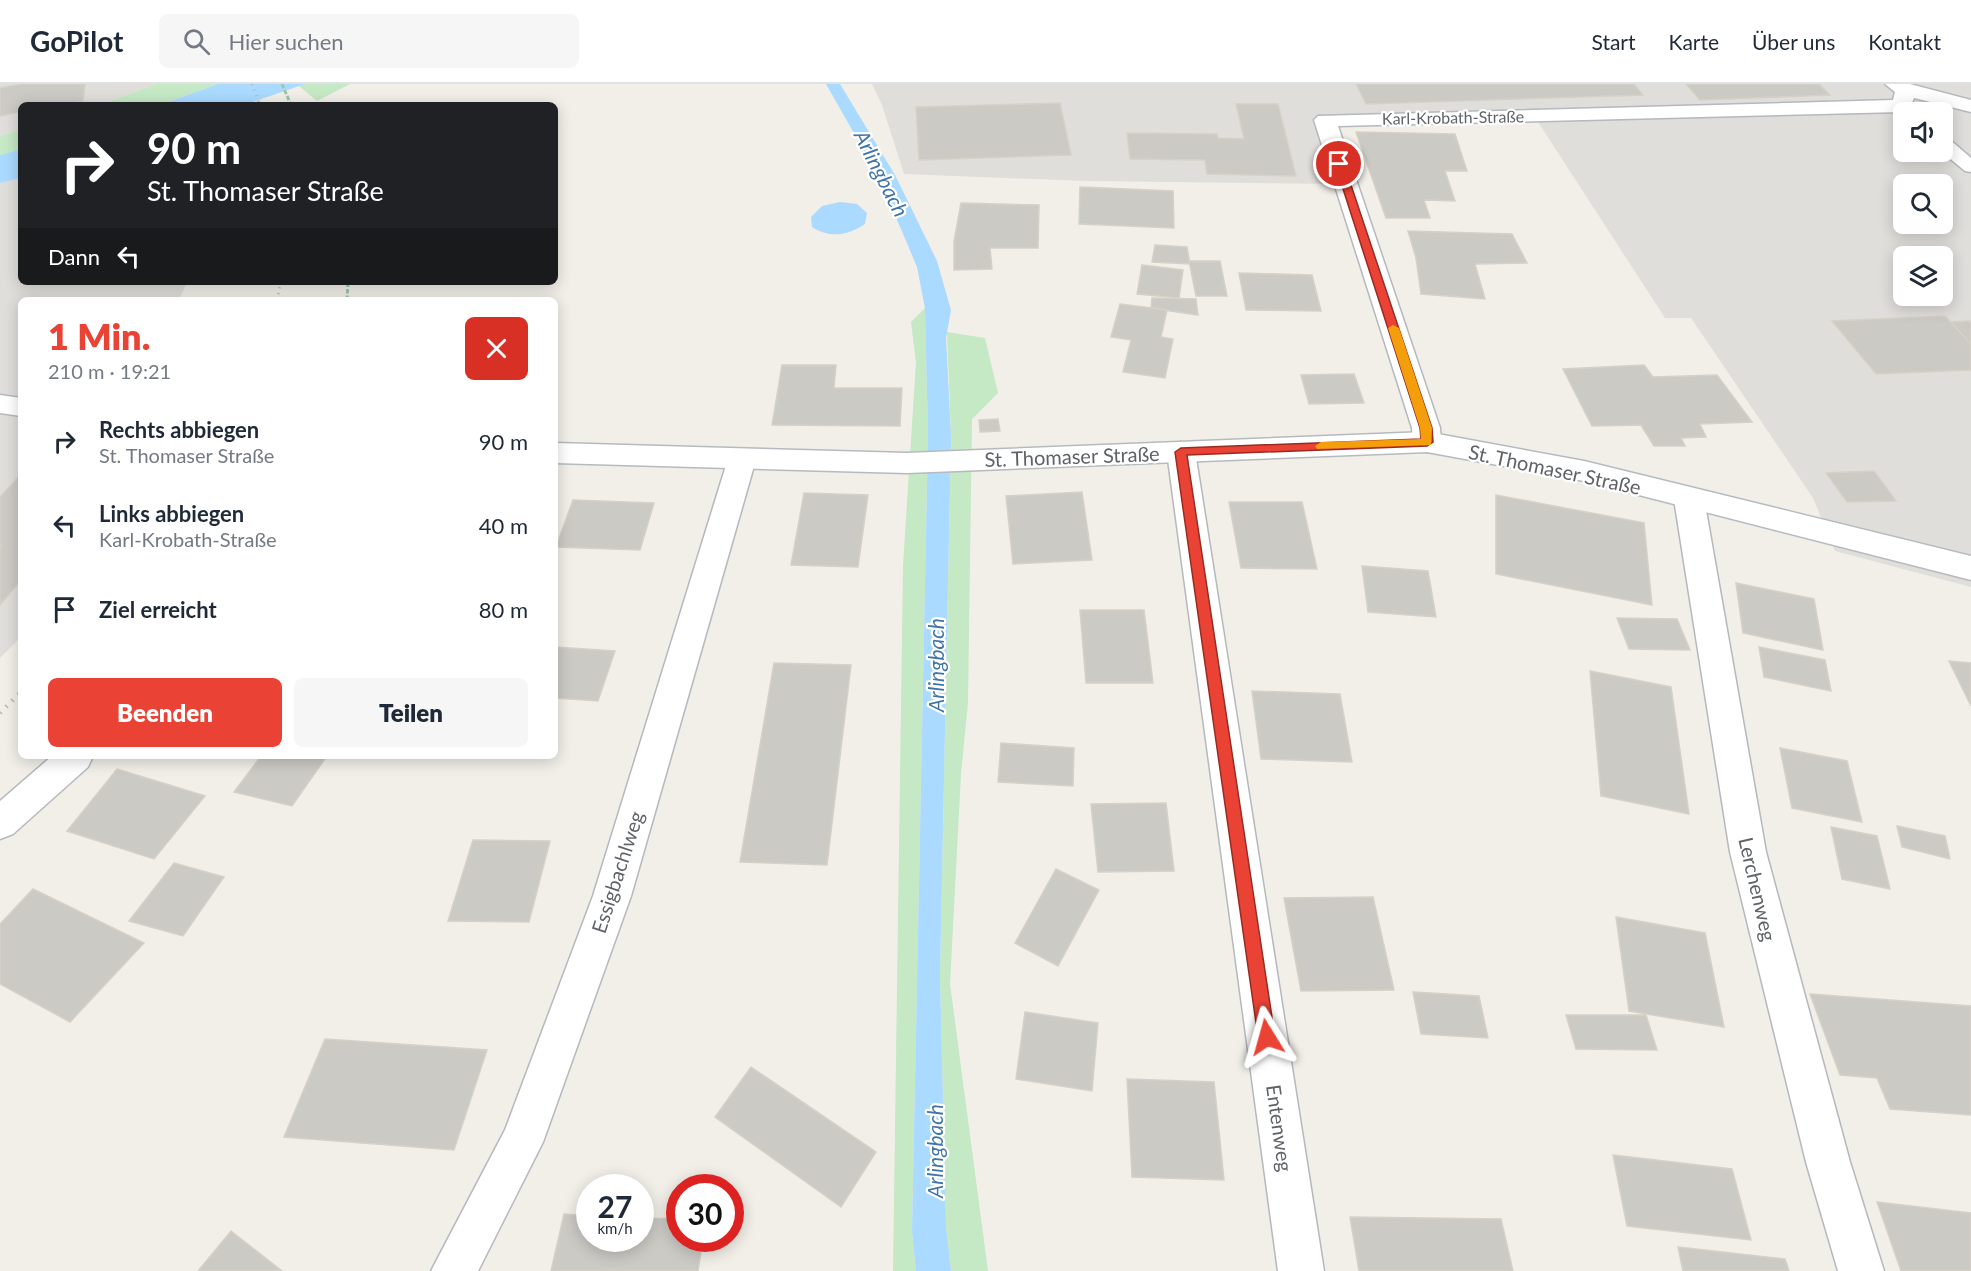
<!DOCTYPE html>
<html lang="de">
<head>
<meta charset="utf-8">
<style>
  body { margin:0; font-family:Lato,sans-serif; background:#f6f6f7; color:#1f2937; height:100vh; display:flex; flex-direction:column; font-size:22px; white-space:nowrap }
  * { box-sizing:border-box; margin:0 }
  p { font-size:20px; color:#747a83 }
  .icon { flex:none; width:33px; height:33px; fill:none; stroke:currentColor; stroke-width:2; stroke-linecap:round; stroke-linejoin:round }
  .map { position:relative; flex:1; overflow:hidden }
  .sheet { position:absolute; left:18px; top:213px; width:540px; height:462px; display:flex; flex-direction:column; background:#fff; border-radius:9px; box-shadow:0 3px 15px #0003 }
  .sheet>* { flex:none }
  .hud { position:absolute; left:18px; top:18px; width:540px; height:183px; border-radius:9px; box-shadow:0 3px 15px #0003; background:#202124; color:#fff; overflow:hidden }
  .controls { position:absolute; left:1893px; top:18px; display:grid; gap:12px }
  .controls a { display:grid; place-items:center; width:60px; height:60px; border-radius:9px; background:#fff; box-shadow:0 3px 15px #0003; font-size:30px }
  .speed { position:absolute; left:576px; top:1090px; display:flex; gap:12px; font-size:30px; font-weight:700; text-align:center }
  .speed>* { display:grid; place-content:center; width:78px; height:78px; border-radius:50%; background:#fff; box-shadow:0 3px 15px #0003; line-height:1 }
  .speed small { font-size:15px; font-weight:400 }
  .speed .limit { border:9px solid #d22; background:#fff; color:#111 }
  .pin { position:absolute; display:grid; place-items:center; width:51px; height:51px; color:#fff; margin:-26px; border:3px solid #fff; border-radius:50%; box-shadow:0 2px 6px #0007 }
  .me { position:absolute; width:66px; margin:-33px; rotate:352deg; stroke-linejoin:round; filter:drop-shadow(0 0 4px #0008) }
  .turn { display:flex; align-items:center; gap:21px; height:126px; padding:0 30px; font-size:27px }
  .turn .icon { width:78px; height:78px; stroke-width:2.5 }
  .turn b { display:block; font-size:42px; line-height:51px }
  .then { display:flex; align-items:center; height:57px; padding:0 30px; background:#0003; gap:12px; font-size:22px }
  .round { display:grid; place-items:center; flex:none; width:63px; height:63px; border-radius:9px; background:#f6f6f7 }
  .headline { display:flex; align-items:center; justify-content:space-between; height:102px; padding:0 30px }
  h1 { font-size:36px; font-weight:800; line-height:45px; color:#ea4335 }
  .cta { display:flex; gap:12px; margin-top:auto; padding:12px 30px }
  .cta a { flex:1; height:69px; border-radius:9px; background:#ea4335; color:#fff; font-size:24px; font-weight:800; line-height:69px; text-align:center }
  .cta a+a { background:#f6f6f7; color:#1f2937 }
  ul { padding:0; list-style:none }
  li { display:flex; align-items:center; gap:18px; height:84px; padding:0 30px }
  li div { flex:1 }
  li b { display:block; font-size:22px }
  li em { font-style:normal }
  header { display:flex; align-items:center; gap:36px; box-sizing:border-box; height:84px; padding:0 30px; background:#fff; border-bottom:2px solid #e0e1e3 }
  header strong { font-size:28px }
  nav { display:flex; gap:33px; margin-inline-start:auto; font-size:21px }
  .search { width:420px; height:54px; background:#f6f6f7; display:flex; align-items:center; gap:15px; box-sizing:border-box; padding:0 21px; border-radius:9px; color:#747a83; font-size:22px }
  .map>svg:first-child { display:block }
  .industrial { fill:#e0deda; fill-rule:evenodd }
  .green { fill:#c5e8c5 }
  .water { fill:#aadaff }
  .building { fill:#cccac5; stroke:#d6d1c6; stroke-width:1.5 }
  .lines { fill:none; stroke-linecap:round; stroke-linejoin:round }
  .lane-casing { stroke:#b5b8bc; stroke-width:3 }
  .street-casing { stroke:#b5b8bc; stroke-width:3 }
  .secondary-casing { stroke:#b6babf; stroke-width:3 }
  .path { stroke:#9cc7a9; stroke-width:3; stroke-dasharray:4.5 2; stroke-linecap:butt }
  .lane { fill:#fff; fill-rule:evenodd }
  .street { fill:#fff; fill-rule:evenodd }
  .secondary { fill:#fff; fill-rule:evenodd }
  .rail-far1 { stroke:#b6b7b8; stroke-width:3; stroke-dasharray:1 5; stroke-linecap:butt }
  .rail { stroke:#b6b7b8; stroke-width:4.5; stroke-dasharray:1.5 7; stroke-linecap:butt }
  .route { fill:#ea4335; stroke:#982c22; stroke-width:1.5 }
  .slow { fill:#f59e0b }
  .labels { text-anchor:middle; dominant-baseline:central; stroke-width:4.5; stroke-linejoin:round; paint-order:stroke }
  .far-street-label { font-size:16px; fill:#5f6368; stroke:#fff }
  .street-label { font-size:20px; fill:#5f6368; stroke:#fff }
  .water-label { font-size:21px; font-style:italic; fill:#4174aa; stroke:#fff }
</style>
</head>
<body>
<header>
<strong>GoPilot</strong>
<div class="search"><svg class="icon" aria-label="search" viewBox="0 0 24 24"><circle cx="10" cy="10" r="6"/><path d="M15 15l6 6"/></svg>Hier suchen</div>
<nav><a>Start</a><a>Karte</a><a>Über uns</a><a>Kontakt</a></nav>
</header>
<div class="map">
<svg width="1971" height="1187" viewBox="0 0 1971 1187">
  <rect width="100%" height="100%" fill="#f1efe8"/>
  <g class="industrial">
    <path d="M 0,0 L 156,0 L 99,21 L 21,21 L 21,46 L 0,52 Z"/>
    <path d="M 872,0 L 1971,0 L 1971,503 L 1835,467 L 1813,414 L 1691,234 L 1665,234 L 1538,38 L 1319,39 L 1338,100 L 1086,97 L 904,90 L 882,21 ZM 1904,28 L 1942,28 L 1942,68 L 1904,68 ZM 1904,100 L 1942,100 L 1942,140 L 1904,140 ZM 1904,172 L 1942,172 L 1942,212 L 1904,212 Z"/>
    <path d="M 21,94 L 21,198 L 187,198 L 179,216 L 21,216 L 21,553 L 0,574 L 0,99 Z"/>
  </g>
  <g class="green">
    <path d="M 156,0 L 218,0 L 160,21 L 99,21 Z"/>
    <path d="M 305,0 L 350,0 L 317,17 L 299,2 Z"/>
    <path d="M 21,46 L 21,65 L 0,71 L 0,52 Z"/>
    <path d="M 925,224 L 928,351 L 912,1148 L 916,1187 L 893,1187 L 903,482 L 916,278 L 911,238 Z"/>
    <path d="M 947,248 L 985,254 L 998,309 L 972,335 L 968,618 L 961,690 L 950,900 L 988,1187 L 951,1187 L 946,1143 L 940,892 L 951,351 Z"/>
  </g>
  <g class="water">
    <path d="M 218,0 L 305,0 L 244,21 L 160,21 Z"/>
    <path d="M 826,0 L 840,0 L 895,91 L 937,177 L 951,226 L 946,254 L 951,351 L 940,892 L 946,1143 L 951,1187 L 916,1187 L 912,1148 L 928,351 L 925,224 L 917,183 L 879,93 Z"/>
    <path d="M 21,65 L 21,94 L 0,99 L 0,71 Z"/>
    <path d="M 840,118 L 857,120 L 867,129 L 865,140 C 849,151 830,155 812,143 L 811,133 L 822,122 Z"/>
  </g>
  <g class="building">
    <path d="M 22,0 L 85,0 L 83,17 L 59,21 L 21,21 L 21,28 L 0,32 L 0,4 Z"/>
    <path d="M 1356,0 L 1634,0 L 1643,11 L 1366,20 Z"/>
    <path d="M 1686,0 L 1819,0 L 1830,11 L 1700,16 Z"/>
    <path d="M 1060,19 L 1071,71 L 919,76 L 916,23 Z"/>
    <path d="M 1236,20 L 1278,20 L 1296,92 L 1207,90 L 1205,76 L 1130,75 L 1127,49 L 1217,50 L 1218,54 L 1244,55 Z"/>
    <path d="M 1356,48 L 1455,50 L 1467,87 L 1445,87 L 1455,117 L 1424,116 L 1430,134 L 1386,134 Z"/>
    <path d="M 1080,103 L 1173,107 L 1174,144 L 1079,140 Z"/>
    <path d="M 961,119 L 1039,121 L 1038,164 L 990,164 L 992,185 L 954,186 L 954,157 Z"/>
    <path d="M 1408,147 L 1512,150 L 1527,179 L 1475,180 L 1485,215 L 1421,210 L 1416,174 Z"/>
    <path d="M 1155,161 L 1187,163 L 1190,180 L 1152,178 Z"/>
    <path d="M 1189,177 L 1220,177 L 1227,212 L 1196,212 Z"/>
    <path d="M 1142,181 L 1183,186 L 1179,214 L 1137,210 Z"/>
    <path d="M 1239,189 L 1312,191 L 1321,227 L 1246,226 Z"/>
    <path d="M 1152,214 L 1196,215 L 1198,231 L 1151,224 Z"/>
    <path d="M 1120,220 L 1167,226 L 1161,253 L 1173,255 L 1165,294 L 1123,288 L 1131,256 L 1111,253 Z"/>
    <path d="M 1945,232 L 1971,260 L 1971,286 L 1876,290 L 1832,237 Z"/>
    <path d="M 1971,237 L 1971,260 L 1951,238 Z"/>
    <path d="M 782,281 L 836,281 L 834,304 L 902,304 L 900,342 L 772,341 Z"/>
    <path d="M 1644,281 L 1653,293 L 1717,291 L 1752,338 L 1700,340 L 1706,353 L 1681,354 L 1685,362 L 1654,362 L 1641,341 L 1592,342 L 1563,285 Z"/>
    <path d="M 1354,290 L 1364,319 L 1309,320 L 1301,291 Z"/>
    <path d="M 998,335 L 1000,347 L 980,348 L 979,336 Z"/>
    <path d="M 1874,387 L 1896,417 L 1847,418 L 1826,389 Z"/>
    <path d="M 21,390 L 21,496 L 0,521 L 0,464 L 2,461 L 0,461 L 0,413 Z"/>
    <path d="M 1082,408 L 1092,476 L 1013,480 L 1006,412 Z"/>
    <path d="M 804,409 L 868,411 L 858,483 L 791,481 Z"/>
    <path d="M 1496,411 L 1644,439 L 1652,521 L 1496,490 Z"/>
    <path d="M 573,416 L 654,419 L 640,466 L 556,463 Z"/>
    <path d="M 1229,418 L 1302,418 L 1317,485 L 1241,484 Z"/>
    <path d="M 1362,482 L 1428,487 L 1436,533 L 1368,528 Z"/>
    <path d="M 1736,499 L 1814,515 L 1823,566 L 1743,549 Z"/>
    <path d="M 1080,526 L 1144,526 L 1153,599 L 1086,599 Z"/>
    <path d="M 1617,534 L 1677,535 L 1690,566 L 1629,565 Z"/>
    <path d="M 555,563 L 615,567 L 598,617 L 555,614 Z"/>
    <path d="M 1759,563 L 1825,576 L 1831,607 L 1764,593 Z"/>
    <path d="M 1949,577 L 1971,579 L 1971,622 Z"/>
    <path d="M 774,579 L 851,581 L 827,781 L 740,778 Z"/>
    <path d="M 1590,587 L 1671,603 L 1689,730 L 1601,712 Z"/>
    <path d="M 1252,607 L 1340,610 L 1352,678 L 1261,675 Z"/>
    <path d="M 1001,659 L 1074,664 L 1073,702 L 998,698 Z"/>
    <path d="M 1780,664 L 1847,677 L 1862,738 L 1792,724 Z"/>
    <path d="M 261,672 L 327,672 L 292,722 L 234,708 Z"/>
    <path d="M 117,685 L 205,712 L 154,775 L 67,747 Z"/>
    <path d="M 1166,719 L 1174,787 L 1098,788 L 1091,720 Z"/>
    <path d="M 1897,742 L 1945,752 L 1950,775 L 1902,763 Z"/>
    <path d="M 1831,743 L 1877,752 L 1890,805 L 1842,795 Z"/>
    <path d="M 473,756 L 550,757 L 529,838 L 448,837 Z"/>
    <path d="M 174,779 L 224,793 L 183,852 L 129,837 Z"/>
    <path d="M 1056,785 L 1099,806 L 1058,882 L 1015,859 Z"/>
    <path d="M 33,805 L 144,859 L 70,938 L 0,900 L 0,840 Z"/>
    <path d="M 1373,813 L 1394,906 L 1301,907 L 1284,814 Z"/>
    <path d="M 1616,833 L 1705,849 L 1724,943 L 1629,927 Z"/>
    <path d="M 1413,908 L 1479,912 L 1488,954 L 1421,950 Z"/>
    <path d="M 1810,910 L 1971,922 L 1971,1031 L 1890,1025 L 1877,994 L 1840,991 Z"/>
    <path d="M 1025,928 L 1098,939 L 1092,1007 L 1016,995 Z"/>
    <path d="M 1566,931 L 1646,931 L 1657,966 L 1576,965 Z"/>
    <path d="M 325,955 L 487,966 L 454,1066 L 284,1053 Z"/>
    <path d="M 751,983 L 876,1068 L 841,1123 L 715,1033 Z"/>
    <path d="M 1127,995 L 1214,998 L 1224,1096 L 1132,1093 Z"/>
    <path d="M 1613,1071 L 1732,1085 L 1751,1156 L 1627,1142 Z"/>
    <path d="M 1877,1118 L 1971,1129 L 1971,1187 L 1901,1187 Z"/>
    <path d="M 564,1130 L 590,1132 L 590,1155 L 640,1155 L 640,1134 L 680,1135 L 680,1155 L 703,1155 L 698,1187 L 551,1187 Z"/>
    <path d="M 1350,1133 L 1501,1135 L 1513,1187 L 1359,1187 Z"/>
    <path d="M 231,1147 L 282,1187 L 198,1187 Z"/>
    <path d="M 1678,1163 L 1785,1175 L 1789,1187 L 1683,1187 Z"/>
  </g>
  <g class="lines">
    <g class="lane-casing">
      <path id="lane" d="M 1942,53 L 1948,54 L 1971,74 L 1971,88 L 1965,87 L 1942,68 Z"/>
    </g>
    <g class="street-casing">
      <g id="street">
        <path d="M 1885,0 L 1910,0 L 1971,16 L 1971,28 L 1914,14 L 1909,26 L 1902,28 L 1338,42 L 1440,344 L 1441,358 L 1437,365 L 1427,368 L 1417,365 L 1413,358 L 1412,344 L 1314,36 L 1318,32 L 1893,16 L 1895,8 Z"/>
        <path d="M 1181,358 L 1191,361 L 1195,368 L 1324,1187 L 1278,1187 L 1167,368 L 1171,361 Z"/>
        <path d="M 742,365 L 752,368 L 756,375 L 631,812 L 543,1058 L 478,1187 L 431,1187 L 505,1046 L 593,812 L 728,375 L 732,368 Z"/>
        <path d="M 1689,404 L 1699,408 L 1704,415 L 1766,768 L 1850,1078 L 1884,1187 L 1838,1187 L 1806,1078 L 1730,768 L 1674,415 L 1679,408 Z"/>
        <path d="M 52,672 L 93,672 L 88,683 L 13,750 L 0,755 L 0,717 Z"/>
      </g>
    </g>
    <g class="secondary-casing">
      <g id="secondary">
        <path d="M 0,311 L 21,314 L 21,332 L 0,329 Z"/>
        <path d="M 1427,348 L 1584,377 L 1971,472 L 1971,496 L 1584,397 L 1427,368 L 907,389 L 555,379 L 555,359 L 907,369 Z"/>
      </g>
    </g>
    <g class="path">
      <path d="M 282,0 L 291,21"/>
      <path d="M 347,216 L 348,198"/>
    </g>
    <use href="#lane" class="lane"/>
    <use href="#street" class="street"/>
    <use href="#secondary" class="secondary"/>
    <g class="rail-far1">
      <path d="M 252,0 L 260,21"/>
      <path d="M 277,216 L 281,198"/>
    </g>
    <path class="rail" d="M 0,629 L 21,608"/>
  </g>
  <path class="route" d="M 1339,77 L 1344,80 L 1432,344 L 1433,358 L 1427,362 L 1187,371 L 1275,953 L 1273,959 L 1267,961 L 1261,959 L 1258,953 L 1175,368 L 1181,364 L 1421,355 L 1420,344 L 1335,80 Z"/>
  <path class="slow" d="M 1393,241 L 1399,244 L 1432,344 L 1431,361 L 1317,365 L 1315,362 L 1321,358 L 1421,355 L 1420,344 L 1388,244 Z"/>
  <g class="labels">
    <g class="far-street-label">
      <text transform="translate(1453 33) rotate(-1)">Karl-Krobath-Straße</text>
    </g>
    <g class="street-label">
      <text transform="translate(1072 372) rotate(-2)">St. Thomaser Straße</text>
      <text transform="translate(1555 385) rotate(12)">St. Thomaser Straße</text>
      <text transform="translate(617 788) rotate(-72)">Essigbachlweg</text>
      <text transform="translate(1758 805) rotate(77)">Lerchenweg</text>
      <text transform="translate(1280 1044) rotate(82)">Entenweg</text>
    </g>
    <g class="water-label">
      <text transform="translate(882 89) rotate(63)">Arlingbach</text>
      <text transform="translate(935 581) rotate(-90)">Arlingbach</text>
      <text transform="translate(934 1067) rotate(-90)">Arlingbach</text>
    </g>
  </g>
</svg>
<div class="controls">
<a><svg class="icon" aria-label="sound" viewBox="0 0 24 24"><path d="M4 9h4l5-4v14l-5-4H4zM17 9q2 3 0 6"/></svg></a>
<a><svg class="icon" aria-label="search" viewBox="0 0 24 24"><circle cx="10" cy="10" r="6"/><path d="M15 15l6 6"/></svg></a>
<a><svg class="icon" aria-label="layers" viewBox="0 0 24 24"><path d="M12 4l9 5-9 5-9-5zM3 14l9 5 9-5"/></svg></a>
</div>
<div class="speed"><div>27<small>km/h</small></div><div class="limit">30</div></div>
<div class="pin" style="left:1339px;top:80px;background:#d93025"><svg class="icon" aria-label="arrive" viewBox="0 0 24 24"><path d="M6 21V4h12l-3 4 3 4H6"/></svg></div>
<svg class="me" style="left:1267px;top:953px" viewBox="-20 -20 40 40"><path d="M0-17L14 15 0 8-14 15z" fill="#ea4335" stroke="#fff" stroke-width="4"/></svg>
<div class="hud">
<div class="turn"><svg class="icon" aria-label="right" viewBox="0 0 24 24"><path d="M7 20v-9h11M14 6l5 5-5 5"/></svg><div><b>90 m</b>St. Thomaser Straße</div></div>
<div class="then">Dann<svg class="icon" aria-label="left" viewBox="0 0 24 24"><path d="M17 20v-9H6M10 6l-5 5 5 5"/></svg></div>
</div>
<section class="sheet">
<div class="headline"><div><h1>1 Min.</h1><p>210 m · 19:21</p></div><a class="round" style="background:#d93025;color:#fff"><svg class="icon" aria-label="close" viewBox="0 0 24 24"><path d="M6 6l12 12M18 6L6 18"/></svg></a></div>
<ul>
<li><svg class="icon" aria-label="right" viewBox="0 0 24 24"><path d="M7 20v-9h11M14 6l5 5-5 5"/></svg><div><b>Rechts abbiegen</b><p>St. Thomaser Straße</p></div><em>90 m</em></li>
<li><svg class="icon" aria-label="left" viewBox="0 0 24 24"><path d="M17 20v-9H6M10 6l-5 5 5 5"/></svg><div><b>Links abbiegen</b><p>Karl-Krobath-Straße</p></div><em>40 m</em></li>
<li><svg class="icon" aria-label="arrive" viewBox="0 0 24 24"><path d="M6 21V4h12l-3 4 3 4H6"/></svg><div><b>Ziel erreicht</b></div><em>80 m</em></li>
</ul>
<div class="cta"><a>Beenden</a><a>Teilen</a></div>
</section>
</div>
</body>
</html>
